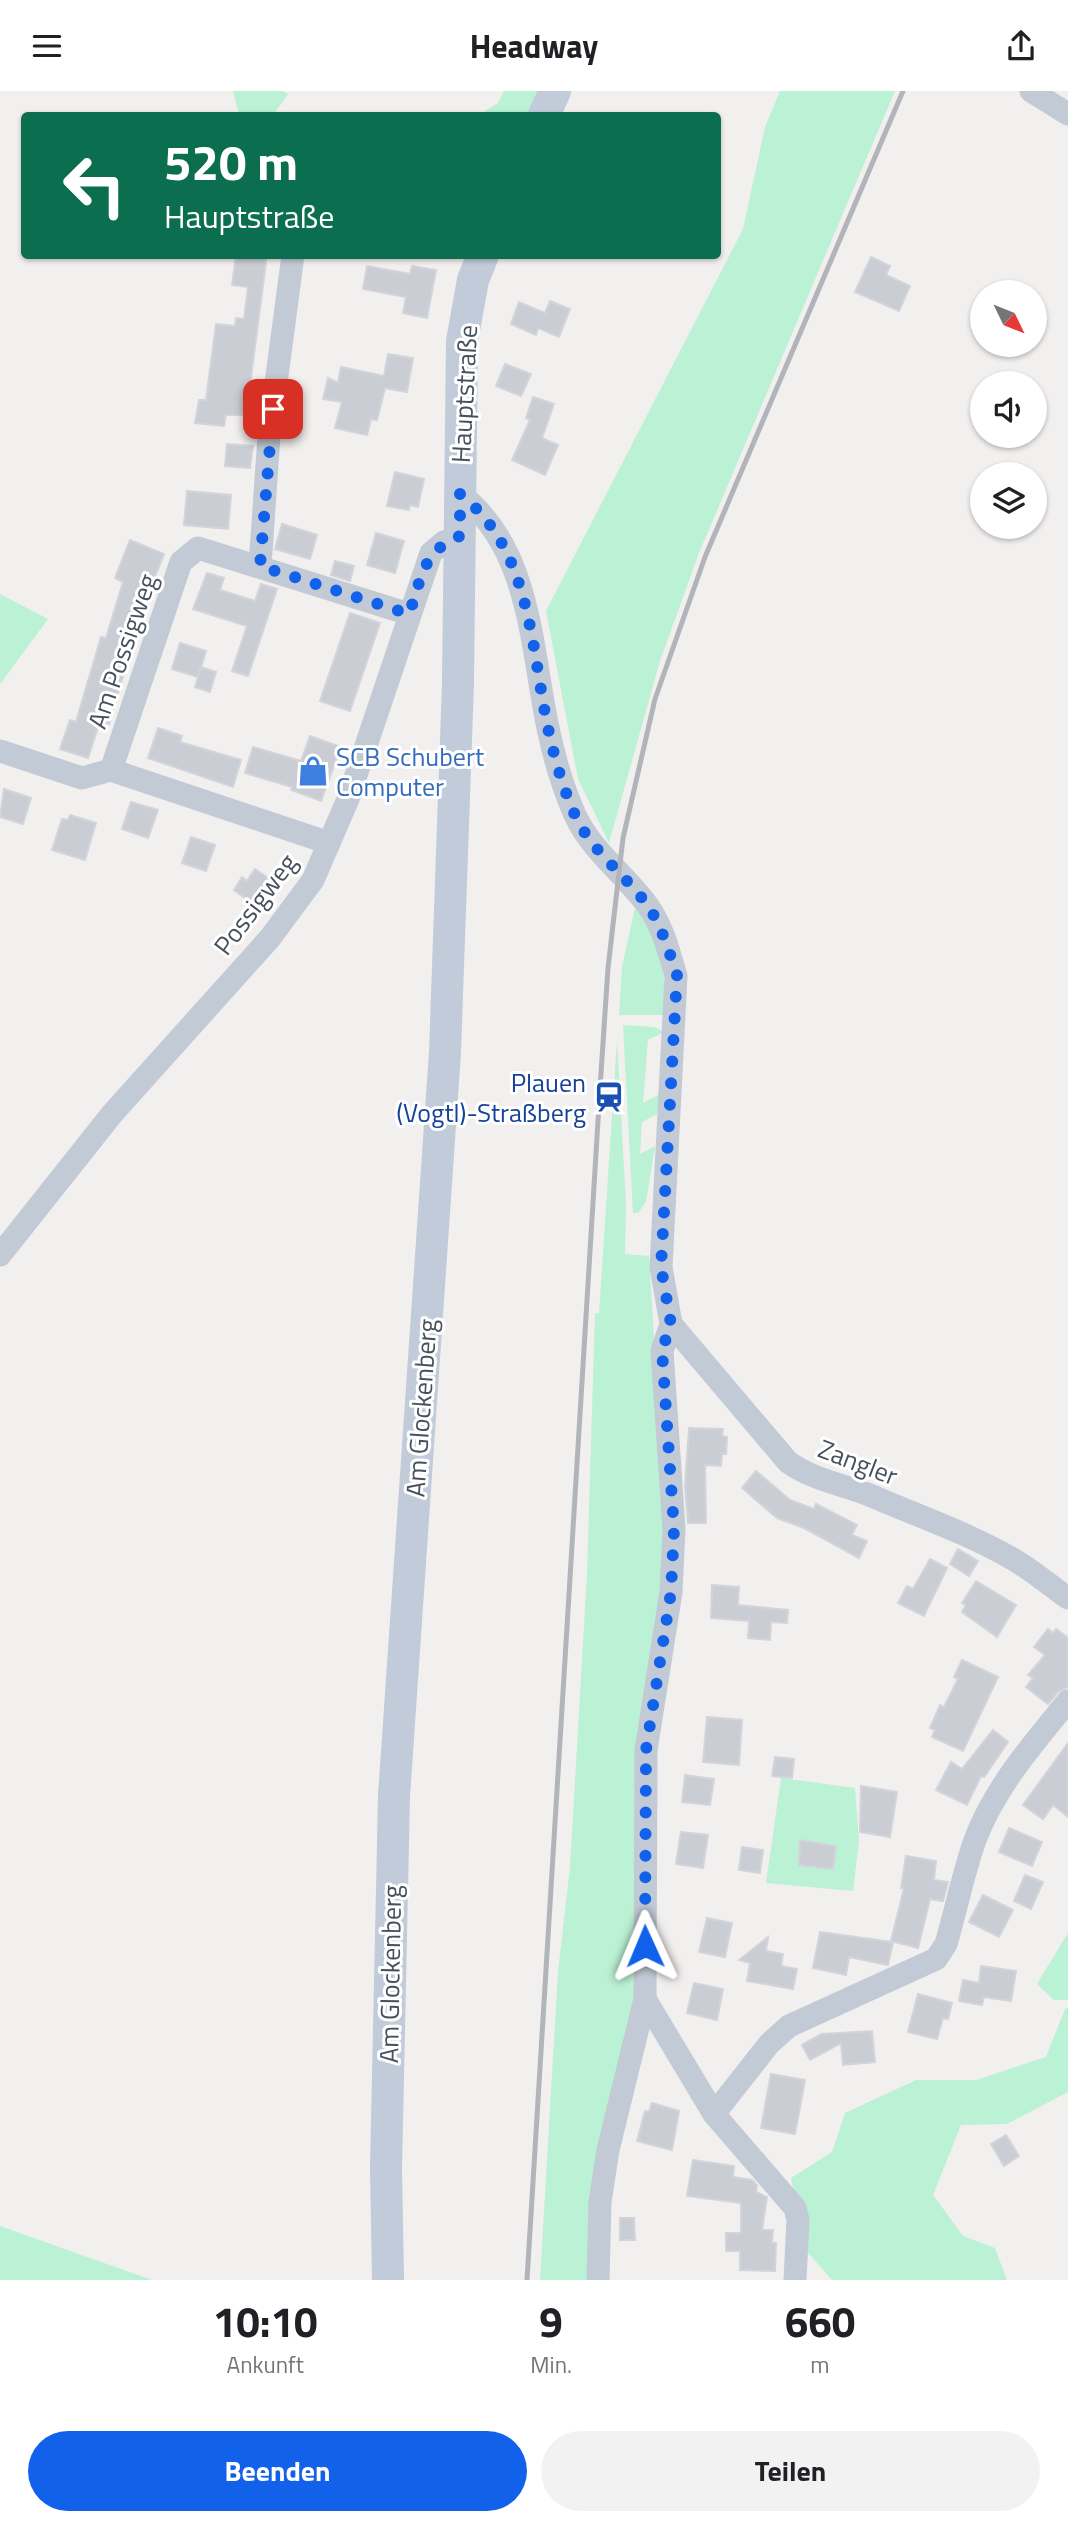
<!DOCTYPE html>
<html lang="de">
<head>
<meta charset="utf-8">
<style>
  body { margin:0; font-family:"Titillium Web",sans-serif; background:#f2f2f2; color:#202124; height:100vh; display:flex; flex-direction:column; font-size:26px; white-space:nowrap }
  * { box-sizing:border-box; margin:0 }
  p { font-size:23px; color:#757577 }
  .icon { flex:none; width:38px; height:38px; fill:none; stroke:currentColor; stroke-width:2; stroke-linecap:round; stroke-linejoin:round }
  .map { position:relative; height:2189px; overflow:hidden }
  .drawer { display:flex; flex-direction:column; background:#fff; flex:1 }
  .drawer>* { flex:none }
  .banner { position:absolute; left:21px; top:21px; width:700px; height:147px; border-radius:7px; box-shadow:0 2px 5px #0004; background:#0b6e4f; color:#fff; overflow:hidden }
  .needle { width:46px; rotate:133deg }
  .tools { position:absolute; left:970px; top:189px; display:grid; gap:14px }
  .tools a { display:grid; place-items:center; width:77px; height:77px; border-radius:50%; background:#fff; box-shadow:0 2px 5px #0004; font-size:35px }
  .pin { position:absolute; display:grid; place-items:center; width:60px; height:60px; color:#fff; margin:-30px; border-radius:14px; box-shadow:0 4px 10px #0006 }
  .me { position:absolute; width:77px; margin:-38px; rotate:359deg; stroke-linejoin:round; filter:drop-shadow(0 0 5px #0008) }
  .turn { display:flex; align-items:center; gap:24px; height:147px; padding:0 28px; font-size:32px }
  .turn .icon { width:91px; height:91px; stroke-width:2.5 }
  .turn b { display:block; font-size:49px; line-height:60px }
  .eta { display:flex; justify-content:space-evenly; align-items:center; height:119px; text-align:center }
  .eta b { font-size:42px; font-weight:700; line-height:49px }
  .cta { display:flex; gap:14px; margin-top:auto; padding:14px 28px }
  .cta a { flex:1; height:80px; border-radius:42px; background:#1161ea; color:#fff; font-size:28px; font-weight:700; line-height:80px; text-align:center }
  .cta a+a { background:#f2f2f2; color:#202124 }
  header { display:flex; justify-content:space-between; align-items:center; height:91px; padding:0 28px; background:#fff; font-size:32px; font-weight:700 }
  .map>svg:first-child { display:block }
  .green { fill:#bbf1d4 }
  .building { fill:#cbcdd5; stroke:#d3d4db; stroke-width:2 }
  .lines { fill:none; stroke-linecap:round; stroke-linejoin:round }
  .minor { stroke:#c2cad5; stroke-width:23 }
  .secondary { stroke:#c1cbd9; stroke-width:32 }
  .rail { stroke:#b1b4ba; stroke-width:5 }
  .route { stroke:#1161ea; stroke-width:12; stroke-dasharray:0 21.6 }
  .labels { text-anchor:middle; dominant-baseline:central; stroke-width:6; stroke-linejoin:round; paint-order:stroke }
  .street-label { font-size:26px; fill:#46515d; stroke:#fff }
  .shop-label { font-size:26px; fill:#366cbe; stroke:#fff; text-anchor:start }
  .transit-label { font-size:26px; fill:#164399; stroke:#fff; text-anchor:end }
</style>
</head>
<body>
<header><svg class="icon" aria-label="menu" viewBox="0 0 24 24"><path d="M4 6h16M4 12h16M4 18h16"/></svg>Headway<svg class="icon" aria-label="share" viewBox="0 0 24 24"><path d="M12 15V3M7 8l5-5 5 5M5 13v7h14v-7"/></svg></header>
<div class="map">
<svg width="1068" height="2189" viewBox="0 0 1068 2189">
  <rect width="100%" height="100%" fill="#f2efef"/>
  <g class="green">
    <path d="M 233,0 L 283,0 L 288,3 L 273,24 L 239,24 Z"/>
    <path d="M 504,0 L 545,0 L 535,24 L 479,24 L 498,12 Z"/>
    <path d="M 780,0 L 895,0 L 699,462 L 660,570 L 609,752 L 578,688 L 546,520 L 743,138 L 765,36 Z"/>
    <path d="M 0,503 L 48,528 L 0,593 Z"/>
    <path d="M 635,817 C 660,850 666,885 667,924 L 619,924 L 622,876 Z"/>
    <path d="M 623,934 L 654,936 L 664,941 L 648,949 L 643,1012 L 660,1003 L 657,1023 L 642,1031 L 640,1063 L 655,1055 L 646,1111 L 638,1122 L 633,1122 Z"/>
    <path d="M 617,949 L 626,1114 L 625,1163 L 649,1165 L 666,1437 L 634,1909 L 589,2189 L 540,2189 L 558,1881 L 570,1776 L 587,1483 L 595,1222 L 599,1222 Z"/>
    <path d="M 781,1687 L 855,1697 L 859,1749 L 853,1800 L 766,1792 Z"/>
    <path d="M 1068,1842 L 1068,1909 L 1054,1909 L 1037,1893 Z"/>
    <path d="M 1068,1917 L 1068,2001 L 1007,2033 L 961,2034 L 933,2104 L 963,2145 L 995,2157 L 1007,2189 L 832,2189 L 803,2156 L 791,2087 L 832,2061 L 845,2022 L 916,1989 L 976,1989 L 1046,1966 L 1065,1918 Z"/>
    <path d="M 0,2135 L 152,2189 L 0,2189 Z"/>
  </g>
  <g class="building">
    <path d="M 236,164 L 267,164 L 246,324 L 226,324 L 224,335 L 195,332 L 199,309 L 206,309 L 216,233 L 235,235 L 236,227 L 244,228 L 248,196 L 232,194 Z"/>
    <path d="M 871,166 L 890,175 L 886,184 L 910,195 L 899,220 L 855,201 Z"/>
    <path d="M 367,175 L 410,183 L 412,175 L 436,179 L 427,227 L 403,222 L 406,206 L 363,198 Z"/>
    <path d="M 550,210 L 570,218 L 559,246 L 538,237 L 536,244 L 511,233 L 519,211 L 545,222 Z"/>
    <path d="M 388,263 L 413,267 L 407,301 L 385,297 L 377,329 L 371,328 L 367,344 L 335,337 L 342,311 L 323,308 L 328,287 L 338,292 L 341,276 L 384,285 Z"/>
    <path d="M 505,273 L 531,283 L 521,305 L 496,295 Z"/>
    <path d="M 533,306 L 554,313 L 542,347 L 558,354 L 545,384 L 512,369 L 530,329 L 526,327 Z"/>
    <path d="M 227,353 L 253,355 L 250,377 L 225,375 Z"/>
    <path d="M 395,381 L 424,388 L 418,416 L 410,414 L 409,419 L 387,415 Z"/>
    <path d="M 187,400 L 231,404 L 228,438 L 184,434 Z"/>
    <path d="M 282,433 L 317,444 L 310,468 L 275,458 Z"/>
    <path d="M 376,442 L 404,450 L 395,482 L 367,474 Z"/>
    <path d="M 130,449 L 164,463 L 142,518 L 144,519 L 136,543 L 132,542 L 118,583 L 123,585 L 109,633 L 100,630 L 88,667 L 60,658 L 70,629 L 76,631 L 101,546 L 106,547 L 123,491 L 115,487 Z"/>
    <path d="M 335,470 L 354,475 L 350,490 L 331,484 Z"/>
    <path d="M 207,482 L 224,487 L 220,499 L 255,510 L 261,493 L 277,498 L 248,585 L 232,580 L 247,535 L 193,518 Z"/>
    <path d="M 350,522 L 380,532 L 350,620 L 320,610 Z"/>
    <path d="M 180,552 L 206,560 L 198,586 L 172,578 Z"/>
    <path d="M 201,576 L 216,581 L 210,601 L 195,596 Z"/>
    <path d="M 158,637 L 182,645 L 180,651 L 241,669 L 233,696 L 148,667 Z"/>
    <path d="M 310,645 L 341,656 L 321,710 L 291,699 L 292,696 L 245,682 L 253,656 L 301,670 Z"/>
    <path d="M 4,698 L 31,707 L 23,733 L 0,726 Z"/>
    <path d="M 131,711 L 158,719 L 148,747 L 122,738 Z"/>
    <path d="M 70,724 L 96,732 L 85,769 L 52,759 L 62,728 L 68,729 Z"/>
    <path d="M 191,746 L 215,754 L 206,780 L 182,772 Z"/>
    <path d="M 255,778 L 277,793 L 260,818 L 234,799 L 242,786 L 247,790 Z"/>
    <path d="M 689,1337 L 723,1338 L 722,1345 L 727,1346 L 726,1363 L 722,1363 L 721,1375 L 705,1374 L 706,1432 L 688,1432 L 685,1395 Z"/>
    <path d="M 756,1380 L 790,1409 L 814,1418 L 816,1413 L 857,1434 L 852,1444 L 867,1450 L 859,1467 L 804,1437 L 777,1427 L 742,1397 Z"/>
    <path d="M 958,1458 L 978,1470 L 969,1485 L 950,1473 Z"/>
    <path d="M 930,1468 L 947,1477 L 924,1525 L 898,1512 L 907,1495 L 913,1498 Z"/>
    <path d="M 976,1490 L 1016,1514 L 997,1546 L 962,1521 L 966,1514 L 962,1512 Z"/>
    <path d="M 712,1494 L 739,1496 L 738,1514 L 788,1519 L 787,1532 L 771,1531 L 770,1549 L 748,1547 L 749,1530 L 711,1527 Z"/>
    <path d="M 1048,1538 L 1053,1542 L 1056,1538 L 1068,1547 L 1068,1596 L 1058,1601 L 1048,1613 L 1026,1596 L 1033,1587 L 1028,1584 L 1045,1564 L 1034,1556 Z"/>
    <path d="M 962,1569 L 998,1586 L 963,1660 L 932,1646 L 935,1639 L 930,1637 L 940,1614 L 944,1616 L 958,1588 L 954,1586 Z"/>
    <path d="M 707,1626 L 742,1629 L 739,1674 L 703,1671 Z"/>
    <path d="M 993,1639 L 1008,1651 L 984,1686 L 981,1685 L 967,1714 L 936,1699 L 951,1671 L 962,1678 Z"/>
    <path d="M 1068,1652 L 1068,1726 L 1053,1714 L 1043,1728 L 1023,1714 Z"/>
    <path d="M 775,1666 L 794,1668 L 792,1687 L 772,1685 Z"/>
    <path d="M 685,1684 L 714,1688 L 710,1714 L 682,1711 Z"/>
    <path d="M 861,1695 L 897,1701 L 890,1746 L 860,1741 Z"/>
    <path d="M 1009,1737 L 1042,1751 L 1032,1775 L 999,1761 Z"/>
    <path d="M 681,1741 L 708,1744 L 703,1777 L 676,1773 Z"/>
    <path d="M 800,1749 L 836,1755 L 833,1778 L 799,1774 Z"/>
    <path d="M 742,1756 L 763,1759 L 760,1782 L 739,1779 Z"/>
    <path d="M 906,1765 L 936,1770 L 934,1789 L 948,1791 L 943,1810 L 930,1808 L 918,1857 L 891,1850 L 904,1797 L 901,1797 Z"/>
    <path d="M 1025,1784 L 1043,1791 L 1031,1818 L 1014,1810 Z"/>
    <path d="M 983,1804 L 1013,1819 L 999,1846 L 969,1831 Z"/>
    <path d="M 707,1827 L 732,1832 L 725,1866 L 699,1861 Z"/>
    <path d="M 820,1841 L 893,1851 L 888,1874 L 849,1866 L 846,1884 L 813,1877 Z"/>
    <path d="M 768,1846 L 766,1860 L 783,1863 L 781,1875 L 797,1878 L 793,1898 L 747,1890 L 750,1872 L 739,1869 Z"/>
    <path d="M 981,1875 L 1016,1880 L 1011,1910 L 984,1906 L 982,1914 L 959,1910 L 963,1889 L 979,1892 Z"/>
    <path d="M 694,1892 L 723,1898 L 717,1929 L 687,1922 Z"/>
    <path d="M 918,1903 L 952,1912 L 948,1928 L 943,1927 L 937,1948 L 908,1941 Z"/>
    <path d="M 872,1940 L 875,1971 L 843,1974 L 841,1952 L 810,1969 L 802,1954 L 821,1943 Z"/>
    <path d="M 771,1983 L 805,1989 L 795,2043 L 761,2037 Z"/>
    <path d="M 652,2012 L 679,2020 L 672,2059 L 637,2050 L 645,2020 L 649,2021 Z"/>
    <path d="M 1006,2044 L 1019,2065 L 1004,2075 L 991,2053 Z"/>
    <path d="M 693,2069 L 734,2075 L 733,2086 L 752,2089 L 757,2094 L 756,2101 L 767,2106 L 762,2139 L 773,2139 L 772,2152 L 776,2152 L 775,2180 L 740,2179 L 740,2160 L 726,2160 L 726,2142 L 741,2142 L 741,2112 L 687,2105 Z"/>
    <path d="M 620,2127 L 634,2127 L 635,2149 L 620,2149 Z"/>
  </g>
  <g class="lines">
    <g class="minor">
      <path d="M 1031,0 L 1068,23"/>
      <path d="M 460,403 C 531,457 531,557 548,637 C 554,666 563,697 575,724 C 592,761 625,783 648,815 C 663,836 669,861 676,885 L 661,1176 L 671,1233 L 662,1260 L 674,1438 L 671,1501 L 646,1659 L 645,1908 L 608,2059 L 600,2111 L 598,2189"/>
      <path d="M 260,475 L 269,345 L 293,164"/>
      <path d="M 0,660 L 82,687 L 111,679"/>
      <path d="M 329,752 L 111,679 L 181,471 L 198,457 L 409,523"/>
      <path d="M 0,1164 L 112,1023 L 270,847 L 313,789 L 348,708 L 431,462 L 444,451 L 460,445"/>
      <path d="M 671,1233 L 788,1371 C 815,1390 843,1393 872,1405 C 918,1425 967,1442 1011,1467 C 1031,1478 1049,1494 1068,1507"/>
      <path d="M 645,1908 L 714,2023 L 795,2117 L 798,2129 L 795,2189"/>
      <path d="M 714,2023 L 769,1953 L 789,1935 L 936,1868 L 946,1853 C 956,1819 963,1783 975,1749 C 995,1696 1033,1653 1068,1610"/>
    </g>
    <g class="secondary">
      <path d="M 544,24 L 555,0"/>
      <path d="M 388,2189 L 386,2077 L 394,1705 L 445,961 L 458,592 L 462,250 L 473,189 L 483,164"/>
    </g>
    <path class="rail" d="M 527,2189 L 600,997 L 608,877 L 623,747 L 655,608 L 705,466 L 903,0"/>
  </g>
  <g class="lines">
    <path class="route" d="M 273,318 L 260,475 L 409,523 C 422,487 422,460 460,445 L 460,403 C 531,458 531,557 548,637 C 554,666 563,697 575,724 C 592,761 625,783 648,815 C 662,836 669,861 677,884 L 661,1176 L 671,1233 L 662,1259 L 674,1438 L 671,1501 L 646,1659 L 645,1855"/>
  </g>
  <defs>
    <g id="shop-bare" transform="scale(2.415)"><path d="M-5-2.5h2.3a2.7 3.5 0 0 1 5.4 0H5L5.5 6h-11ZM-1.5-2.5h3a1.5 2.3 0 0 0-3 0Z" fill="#3f7fe0" stroke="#fff" stroke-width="2.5" paint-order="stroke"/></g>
    <g id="station-bare" transform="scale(2.415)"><path d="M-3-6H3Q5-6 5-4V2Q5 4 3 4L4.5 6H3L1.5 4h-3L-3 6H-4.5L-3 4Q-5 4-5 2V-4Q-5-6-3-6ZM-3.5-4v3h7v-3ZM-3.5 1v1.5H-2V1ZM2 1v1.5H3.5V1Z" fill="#1a4fb4" stroke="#fff" stroke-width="2.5" paint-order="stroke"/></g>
  </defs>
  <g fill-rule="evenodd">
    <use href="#shop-bare" x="313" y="680"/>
    <use href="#station-bare" x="609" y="1006"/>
  </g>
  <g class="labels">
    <g class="street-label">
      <text transform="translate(464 303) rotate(-87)">Hauptstraße</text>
      <text transform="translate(122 560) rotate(-71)">Am Possigweg</text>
      <text transform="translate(255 813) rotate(-53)">Possigweg</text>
      <text transform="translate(421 1317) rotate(-86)">Am Glockenberg</text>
      <text transform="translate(858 1371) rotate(21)">Zangler</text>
      <text transform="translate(390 1883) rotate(-89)">Am Glockenberg</text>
    </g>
    <g class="shop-label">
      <text x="336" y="665">SCB Schubert<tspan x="336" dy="30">Computer</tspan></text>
    </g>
    <g class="transit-label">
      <text x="586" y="991">Plauen<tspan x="586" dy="30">(Vogtl)-Straßberg</tspan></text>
    </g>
  </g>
</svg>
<div class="tools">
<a><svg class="needle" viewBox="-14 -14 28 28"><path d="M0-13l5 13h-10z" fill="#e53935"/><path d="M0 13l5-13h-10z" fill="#757577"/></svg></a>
<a><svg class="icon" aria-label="sound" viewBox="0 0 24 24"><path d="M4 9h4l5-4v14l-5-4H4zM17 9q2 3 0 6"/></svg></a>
<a><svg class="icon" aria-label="layers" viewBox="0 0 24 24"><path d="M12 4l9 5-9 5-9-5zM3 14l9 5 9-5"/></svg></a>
</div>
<div class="pin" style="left:273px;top:318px;background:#d93025"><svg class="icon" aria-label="arrive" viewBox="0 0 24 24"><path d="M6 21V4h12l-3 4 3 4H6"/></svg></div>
<svg class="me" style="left:645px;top:1855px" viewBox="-20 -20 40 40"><path d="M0-17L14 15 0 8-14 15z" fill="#1161ea" stroke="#fff" stroke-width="4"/></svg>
<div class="banner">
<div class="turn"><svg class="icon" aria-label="left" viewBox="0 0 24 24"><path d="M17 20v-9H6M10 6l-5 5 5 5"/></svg><div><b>520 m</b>Hauptstraße</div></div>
</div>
</div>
<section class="drawer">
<div class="eta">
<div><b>10:10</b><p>Ankunft</p></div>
<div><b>9</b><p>Min.</p></div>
<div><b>660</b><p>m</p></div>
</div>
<div class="cta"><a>Beenden</a><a>Teilen</a></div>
</section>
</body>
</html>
